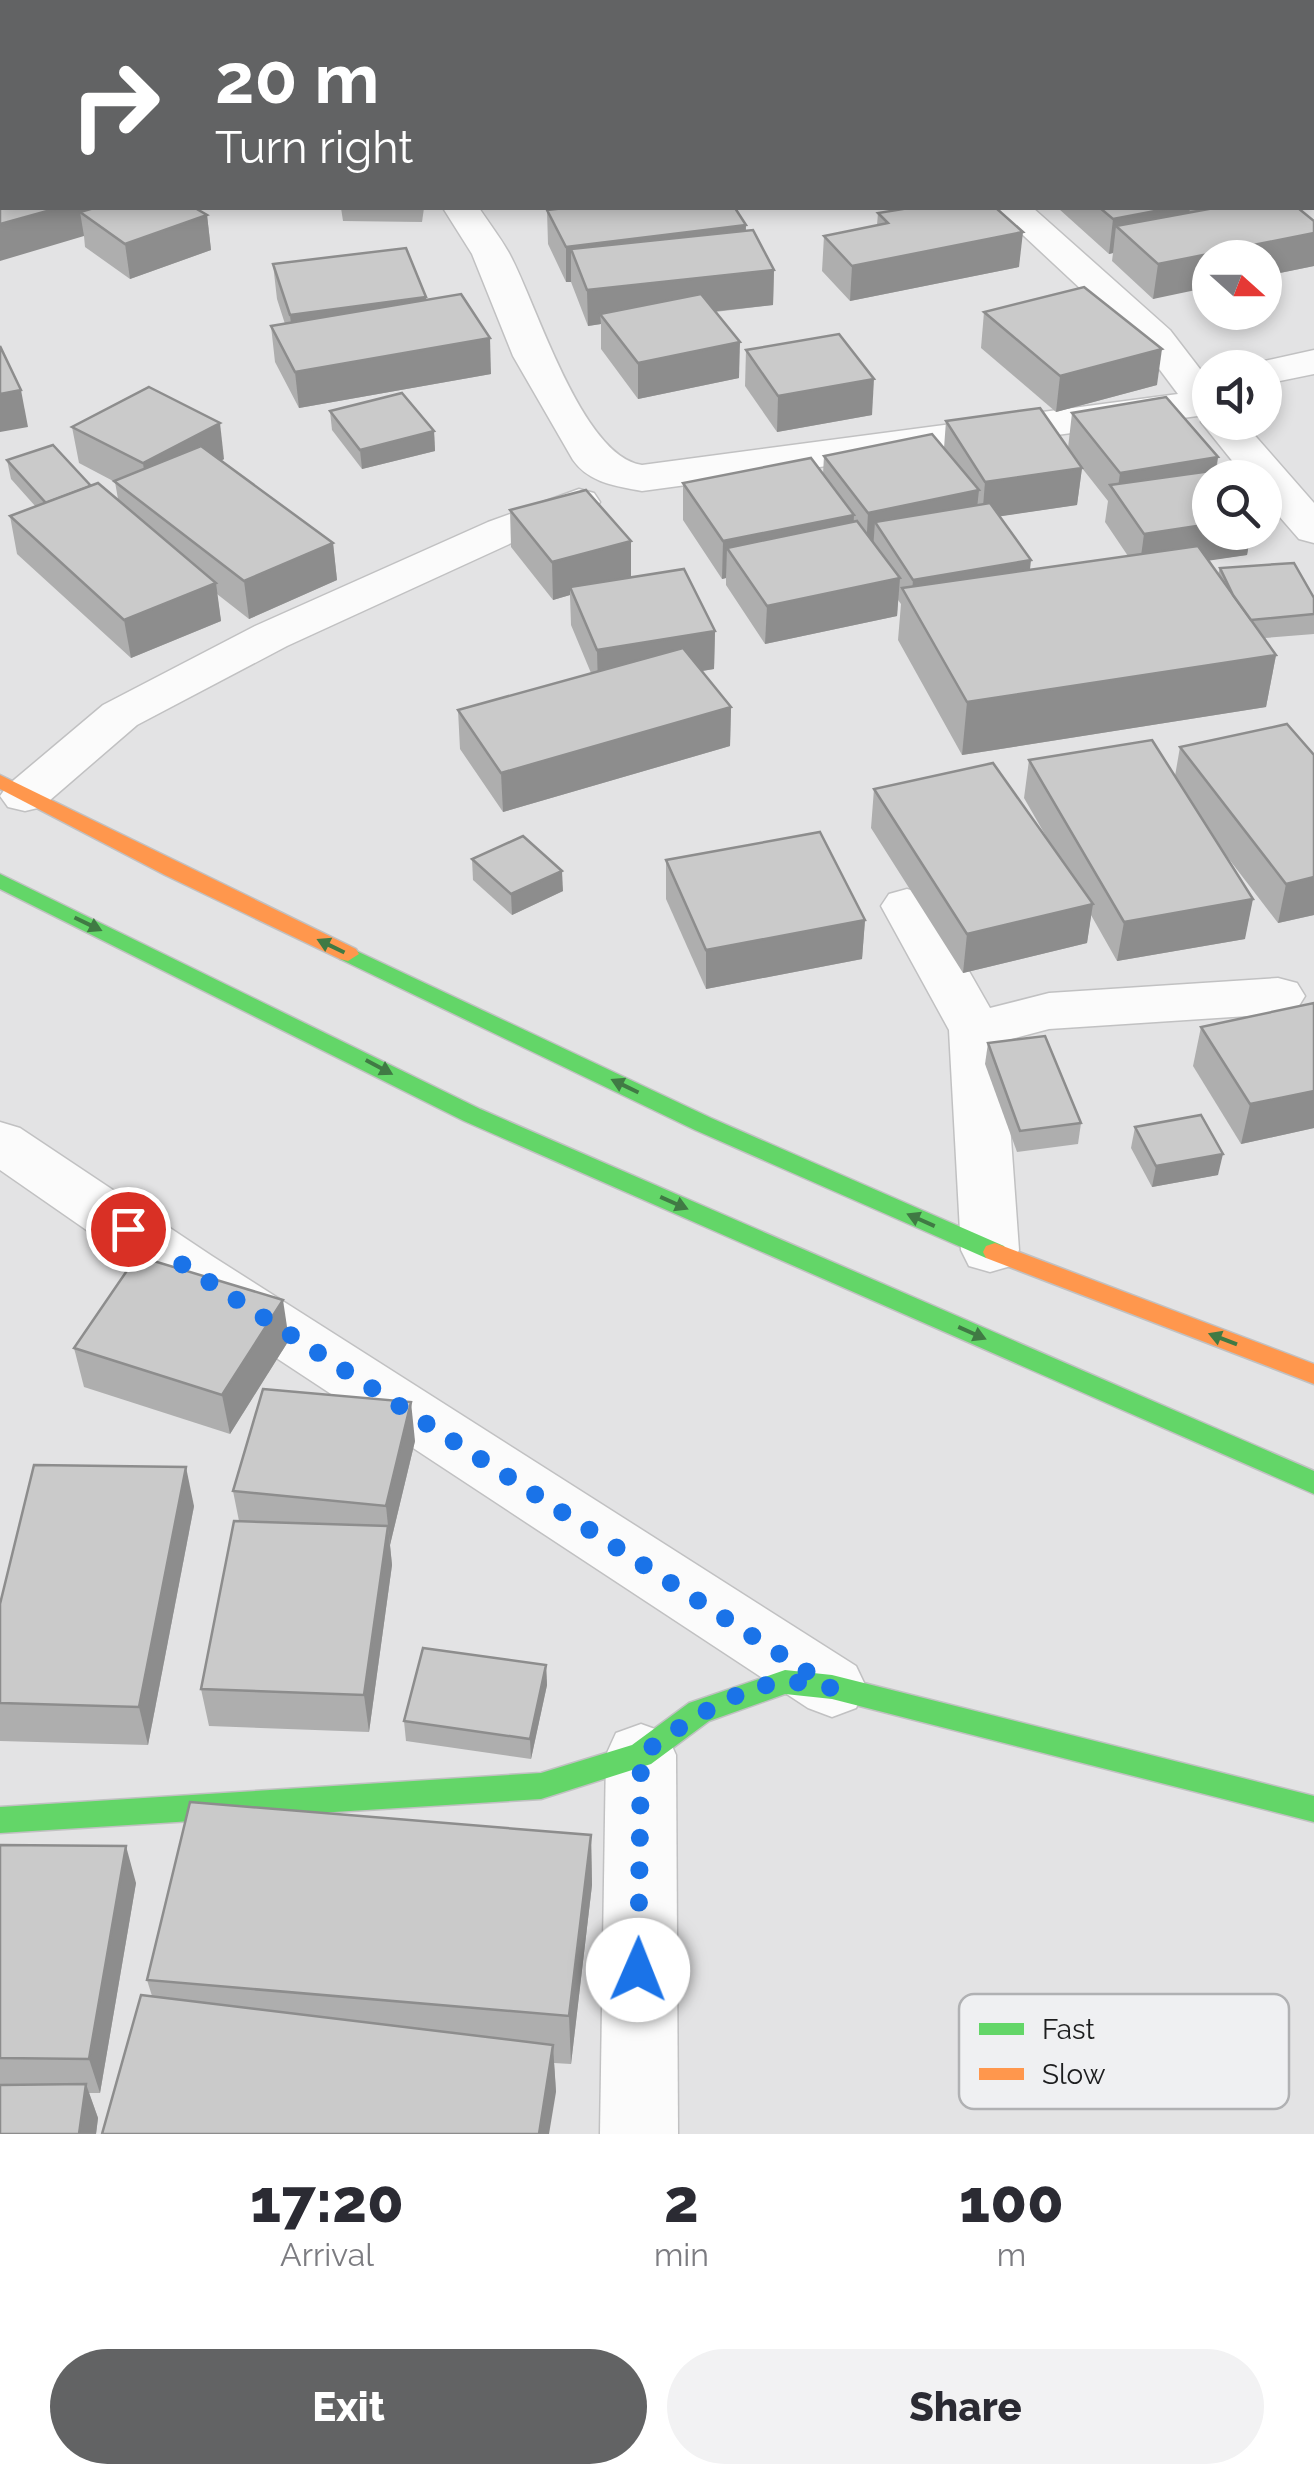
<!DOCTYPE html>
<html lang="en">
<head>
<meta charset="utf-8">
<style>
  body { margin:0; font-family:Raleway,sans-serif; background:#f2f2f3; color:#2b2b33; height:100vh; display:flex; flex-direction:column; font-size:38px; white-space:nowrap }
  * { box-sizing:border-box; margin:0 }
  p { font-size:32px; color:#7c7c81 }
  .icon { flex:none; width:55px; height:55px; fill:none; stroke:currentColor; stroke-width:2; stroke-linecap:round; stroke-linejoin:round }
  .map { position:relative; height:2134px; overflow:hidden }
  .side { display:flex; flex-direction:column; background:#fff; flex:1 }
  .side>* { flex:none }
  .banner { position:absolute; left:0px; top:0px; width:1315px; height:210px; box-shadow:0 5px 15px #0003; background:#626364; color:#fff; overflow:hidden }
  .needle { width:65px; rotate:111deg }
  .controls { position:absolute; left:1192px; top:240px; display:grid; gap:20px }
  .controls a { display:grid; place-items:center; width:90px; height:90px; border-radius:50%; background:#fff; box-shadow:0 5px 15px #0003; font-size:50px }
  .pin { position:absolute; display:grid; place-items:center; width:85px; height:85px; color:#fff; margin:-42px; border:5px solid #fff; border-radius:50%; box-shadow:0 2px 10px #0007 }
  .me { position:absolute; width:110px; margin:-55px; rotate:1deg; stroke-linejoin:round; filter:drop-shadow(0 0 8px #0008) }
  .turn { display:flex; align-items:center; gap:35px; height:210px; padding:0 50px; font-size:45px }
  .turn .icon { width:130px; height:130px; stroke-width:2.5 }
  .turn b { display:block; font-size:70px; line-height:85px }
  .eta { display:flex; justify-content:space-evenly; align-items:center; height:170px; text-align:center }
  .eta b { font-size:60px; font-weight:800; line-height:70px }
  .primary-button { display:flex; gap:20px; margin-top:auto; padding:20px 50px }
  .primary-button a { flex:1; height:115px; border-radius:60px; background:#626364; color:#fff; font-size:40px; font-weight:800; line-height:115px; text-align:center }
  .primary-button a+a { background:#f2f2f3; color:#2b2b33 }
  .map>svg:first-child { display:block }
  .lines { fill:none; stroke-linecap:round; stroke-linejoin:round }
  .street-casing { stroke:#c1c1c2; stroke-width:3 }
  .fast-casing { stroke:#c1c1c2; stroke-width:3 }
  .slow-casing { stroke:#c1c1c2; stroke-width:3 }
  .street { fill:#fbfbfb; fill-rule:evenodd }
  .fast { fill:#63d668; fill-rule:evenodd }
  .slow { fill:#ff974d; fill-rule:evenodd }
  .wall { fill:#aeaeae; fill-rule:evenodd }
  .shaded-wall { fill:#8d8d8d }
  .building { fill:#cacaca; stroke:#8d8d8d; stroke-width:2.5 }
  .oneway { fill:#407a44 }
  .route { stroke:#1a73e8; stroke-width:18; stroke-dasharray:0 32.4 }
  .key { fill:#eff0f2; stroke:#b0b1b3; stroke-width:2.5 }
  .key-label { font-size:28px; fill:#1d1e1f }
</style>
</head>
<body>
<div class="map">
<svg width="1314" height="2134" viewBox="0 0 1314 2134">
  <rect width="100%" height="100%" fill="#e3e3e4"/>
  <g class="lines">
    <g class="street-casing">
      <g id="street">
        <path d="M 172,0 L 206,0 L 207,2 L 174,2 Z"/>
        <path d="M 443,208 L 479,208 C 489,223 500,237 509,253 C 537,304 581,456 642,465 L 1178,394 L 1142,346 L 994,208 L 1033,208 L 1170,330 L 1210,382 L 1210,422 L 1243,422 L 1314,503 L 1314,543 L 1299,539 L 1265,500 L 1265,478 L 1246,478 L 1201,422 L 1205,415 L 642,491 C 616,486 589,483 573,460 L 513,356 L 472,254 Z"/>
        <path d="M 1314,350 L 1314,374 L 1265,384 L 1265,368 L 1248,368 L 1251,364 Z"/>
        <path d="M 579,489 L 594,493 L 600,502 L 594,511 L 518,540 L 287,646 L 137,725 L 42,807 L 25,811 L 8,807 L 0,796 L 8,785 L 103,705 L 255,626 L 488,522 Z"/>
        <path d="M 907,889 L 925,894 L 990,1008 L 1049,993 L 1278,978 L 1297,983 L 1305,996 L 1297,1009 L 1278,1014 L 1049,1029 L 1004,1041 L 1019,1250 L 1011,1266 L 990,1272 L 969,1266 L 961,1250 L 949,1030 L 881,906 L 889,894 Z"/>
        <path d="M 0,1122 L 20,1128 L 212,1256 L 856,1666 L 866,1687 L 856,1708 L 832,1717 L 808,1708 L 170,1288 L 0,1170 Z"/>
        <path d="M 641,1724 L 666,1733 L 676,1755 L 678,2134 L 600,2134 L 606,1755 L 616,1733 Z"/>
      </g>
    </g>
    <g class="fast-casing">
      <g id="fast">
        <path d="M 0,874 L 480,1109 L 1314,1471 L 1314,1494 L 464,1121 L 0,889 Z"/>
        <path d="M 348,947 L 711,1118 L 1004,1246 L 1007,1252 L 1004,1258 L 986,1258 L 695,1130 L 340,959 L 337,954 L 340,949 Z"/>
        <path d="M 785,1670 L 832,1675 L 1314,1796 L 1314,1822 L 832,1699 L 785,1694 L 709,1721 L 651,1764 L 541,1799 L 0,1833 L 0,1807 L 541,1773 L 632,1745 L 689,1703 Z"/>
      </g>
    </g>
    <g class="slow-casing">
      <g id="slow">
        <path d="M 0,775 L 356,949 L 359,954 L 348,961 L 340,959 L 165,875 L 0,789 Z"/>
        <path d="M 995,1243 L 1314,1364 L 1314,1384 L 986,1258 L 983,1252 L 986,1246 Z"/>
      </g>
    </g>
    <use href="#street" class="street"/>
    <use href="#fast" class="fast"/>
    <use href="#slow" class="slow"/>
  </g>
  <g class="wall">
    <path d="M 341,0 L 509,0 L 499,2 L 346,2 Z"/>
    <path d="M 728,0 L 908,0 L 908,2 L 732,2 Z"/>
    <path d="M 1239,0 L 1314,0 L 1314,184 L 1312,183 L 1312,2 L 1244,2 Z"/>
    <path d="M 0,32 L 2,34 L 2,157 L 0,155 Z"/>
    <path d="M 2,177 L 207,215 L 211,250 L 130,279 L 85,247 L 84,236 Z"/>
    <path d="M 341,208 L 424,208 L 422,222 L 343,221 Z"/>
    <path d="M 558,208 L 735,208 L 746,230 L 774,270 L 773,305 L 715,312 L 739,378 L 638,399 L 601,349 L 601,324 L 588,326 L 571,282 L 566,282 L 548,244 L 547,210 Z"/>
    <path d="M 1059,208 L 1298,208 L 1314,266 L 1265,276 L 1265,258 L 1153,299 L 1112,261 L 1113,253 L 1109,254 L 1059,209 Z"/>
    <path d="M 878,213 L 1019,267 L 850,301 L 822,271 L 824,236 L 877,225 Z"/>
    <path d="M 273,264 L 426,300 L 491,374 L 299,408 L 275,362 L 271,326 L 285,324 L 277,299 Z"/>
    <path d="M 984,312 L 1157,385 L 1056,412 L 981,348 Z"/>
    <path d="M 746,350 L 872,415 L 777,432 L 745,386 Z"/>
    <path d="M 330,411 L 434,431 L 435,451 L 362,469 L 332,430 Z"/>
    <path d="M 1072,413 L 1218,457 L 1210,532 L 1251,532 L 1247,555 L 1209,560 L 1218,574 L 1220,568 L 1314,598 L 1314,634 L 1265,638 L 1276,655 L 1266,707 L 962,755 L 898,640 L 901,604 L 898,600 L 897,616 L 765,644 L 726,585 L 726,578 L 722,579 L 683,520 L 683,483 L 823,474 L 824,456 L 944,448 L 946,421 L 1068,448 ZM 1082,468 L 1108,501 L 1105,522 L 1128,556 L 1030,570 L 1000,516 L 1077,505 Z"/>
    <path d="M 72,427 L 224,459 L 221,461 L 333,543 L 337,580 L 249,619 L 217,594 L 221,621 L 131,658 L 17,554 L 10,516 L 36,507 L 11,479 L 7,460 L 91,486 L 118,499 L 115,482 L 79,463 Z"/>
    <path d="M 510,510 L 631,541 L 631,578 L 715,631 L 714,669 L 702,671 L 731,707 L 730,746 L 503,812 L 460,749 L 458,710 L 591,673 L 571,625 L 570,595 L 553,600 L 511,547 Z"/>
    <path d="M 1180,747 L 1314,755 L 1314,915 L 1278,923 L 1222,850 L 1245,939 L 1117,961 L 1091,915 L 1087,943 L 963,973 L 871,828 L 874,789 L 1051,845 L 1024,798 L 1029,760 L 1175,776 Z"/>
    <path d="M 472,859 L 563,891 L 512,915 L 473,880 Z"/>
    <path d="M 666,860 L 865,920 L 862,959 L 706,989 L 666,899 Z"/>
    <path d="M 1314,1003 L 1314,1128 L 1241,1144 L 1193,1066 L 1201,1027 Z"/>
    <path d="M 988,1043 L 1081,1123 L 1078,1144 L 1017,1152 L 985,1064 Z"/>
    <path d="M 1135,1127 L 1218,1175 L 1152,1187 L 1131,1148 Z"/>
    <path d="M 289,1340 L 230,1434 L 84,1387 L 74,1348 Z"/>
    <path d="M 415,1441 L 390,1545 L 392,1565 L 369,1732 L 209,1726 L 201,1689 L 239,1521 L 233,1491 Z"/>
    <path d="M 194,1506 L 148,1745 L 0,1741 L 0,1604 Z"/>
    <path d="M 546,1665 L 547,1685 L 531,1759 L 406,1741 L 404,1721 Z"/>
    <path d="M 591,1835 L 592,1885 L 571,2064 L 554,2063 L 556,2092 L 152,1996 L 147,1980 Z"/>
    <path d="M 0,1845 L 136,1883 L 100,2093 L 89,2093 L 98,2118 L 96,2134 L 0,2134 Z"/>
  </g>
  <g class="shaded-wall">
    <path d="M 0,0 L 84,0 L 77,2 L 2,2 L 2,28 L 0,28 Z"/>
    <path d="M 174,0 L 187,0 L 187,2 L 167,2 Z"/>
    <path d="M 420,0 L 479,0 L 479,2 L 411,2 Z"/>
    <path d="M 758,0 L 793,0 L 792,2 L 758,2 Z"/>
    <path d="M 897,0 L 908,0 L 908,2 L 888,2 Z"/>
    <path d="M 58,208 L 178,208 L 80,212 L 84,236 L 0,261 L 0,224 Z"/>
    <path d="M 1171,208 L 1190,208 L 1185,238 L 1116,226 L 1113,253 L 1109,254 L 1113,219 Z"/>
    <path d="M 207,215 L 211,250 L 130,279 L 125,244 Z"/>
    <path d="M 746,225 L 745,259 L 571,249 L 571,282 L 566,282 L 566,247 Z"/>
    <path d="M 1023,232 L 1019,267 L 850,301 L 852,266 Z"/>
    <path d="M 1314,233 L 1314,266 L 1265,276 L 1265,258 L 1210,258 L 1210,287 L 1153,299 L 1158,264 Z"/>
    <path d="M 774,270 L 773,305 L 608,323 L 600,314 L 601,324 L 588,326 L 587,290 Z"/>
    <path d="M 426,297 L 428,333 L 294,351 L 290,315 Z"/>
    <path d="M 490,338 L 491,374 L 299,408 L 295,372 Z"/>
    <path d="M 740,342 L 739,378 L 638,399 L 638,363 Z"/>
    <path d="M 1162,349 L 1157,385 L 1056,412 L 1060,376 Z"/>
    <path d="M 874,379 L 872,415 L 777,432 L 778,396 Z"/>
    <path d="M 21,390 L 28,427 L 0,432 L 0,394 Z"/>
    <path d="M 220,423 L 224,459 L 148,500 L 143,463 Z"/>
    <path d="M 434,431 L 435,451 L 362,469 L 360,450 Z"/>
    <path d="M 1218,457 L 1214,478 L 1117,495 L 1120,473 Z"/>
    <path d="M 1082,468 L 1077,505 L 982,519 L 985,482 Z"/>
    <path d="M 979,490 L 975,527 L 875,522 L 873,549 L 866,550 L 868,513 Z"/>
    <path d="M 854,515 L 852,552 L 727,548 L 726,578 L 722,579 L 723,541 Z"/>
    <path d="M 1210,524 L 1210,532 L 1251,532 L 1247,555 L 1139,571 L 1144,534 Z"/>
    <path d="M 631,541 L 631,579 L 570,587 L 570,595 L 553,600 L 552,562 Z"/>
    <path d="M 333,543 L 337,580 L 249,619 L 244,581 Z"/>
    <path d="M 1031,560 L 1027,598 L 911,604 L 913,580 Z"/>
    <path d="M 900,578 L 897,616 L 765,644 L 767,606 Z"/>
    <path d="M 216,583 L 221,621 L 131,658 L 124,620 Z"/>
    <path d="M 715,631 L 714,669 L 598,688 L 597,650 Z"/>
    <path d="M 1276,655 L 1266,707 L 962,755 L 967,702 Z"/>
    <path d="M 731,707 L 730,746 L 503,812 L 501,773 Z"/>
    <path d="M 562,871 L 563,891 L 512,915 L 511,894 Z"/>
    <path d="M 1314,877 L 1314,915 L 1278,923 L 1286,884 Z"/>
    <path d="M 1253,899 L 1245,939 L 1117,961 L 1124,922 Z"/>
    <path d="M 1093,904 L 1087,943 L 963,973 L 967,934 Z"/>
    <path d="M 865,920 L 862,959 L 706,989 L 706,950 Z"/>
    <path d="M 1314,1091 L 1314,1128 L 1241,1144 L 1250,1104 Z"/>
    <path d="M 1223,1154 L 1218,1175 L 1152,1187 L 1156,1166 Z"/>
    <path d="M 283,1300 L 289,1340 L 230,1434 L 222,1395 Z"/>
    <path d="M 411,1402 L 415,1441 L 390,1545 L 386,1506 Z"/>
    <path d="M 186,1467 L 194,1506 L 148,1745 L 139,1707 Z"/>
    <path d="M 388,1526 L 392,1565 L 369,1732 L 364,1695 Z"/>
    <path d="M 546,1665 L 547,1685 L 531,1759 L 530,1739 Z"/>
    <path d="M 591,1835 L 592,1885 L 571,2064 L 569,2016 Z"/>
    <path d="M 126,1846 L 136,1883 L 100,2093 L 89,2059 Z"/>
    <path d="M 553,2045 L 556,2092 L 549,2134 L 539,2134 Z"/>
    <path d="M 86,2084 L 98,2118 L 96,2134 L 79,2134 Z"/>
  </g>
  <g class="building">
    <path d="M 58,0 L 174,0 L 167,2 L 52,2 Z"/>
    <path d="M 392,0 L 420,0 L 411,2 L 396,2 Z"/>
    <path d="M 456,0 L 489,0 L 493,2 L 448,2 Z"/>
    <path d="M 590,0 L 635,0 L 642,2 L 584,2 Z"/>
    <path d="M 808,0 L 897,0 L 888,2 L 812,2 Z"/>
    <path d="M 1276,0 L 1314,0 L 1314,5 L 1312,5 L 1312,2 L 1281,2 Z"/>
    <path d="M 0,32 L 2,34 L 2,63 L 0,64 Z"/>
    <path d="M 1312,73 L 1314,73 L 1314,133 L 1312,132 Z"/>
    <path d="M 0,74 L 2,74 L 2,100 L 0,97 Z"/>
    <path d="M 0,108 L 2,110 L 2,130 L 0,127 Z"/>
    <path d="M 0,177 L 2,177 L 2,208 L 58,208 L 0,224 Z"/>
    <path d="M 94,208 L 195,208 L 207,215 L 125,244 L 80,212 Z"/>
    <path d="M 565,208 L 735,208 L 746,225 L 566,247 L 547,210 Z"/>
    <path d="M 909,208 L 996,208 L 1023,232 L 852,266 L 824,236 L 888,223 L 878,213 Z"/>
    <path d="M 1100,208 L 1171,208 L 1113,219 Z"/>
    <path d="M 1214,208 L 1298,208 L 1314,221 L 1314,233 L 1158,264 L 1116,226 Z"/>
    <path d="M 753,230 L 774,270 L 587,290 L 571,249 Z"/>
    <path d="M 406,248 L 426,297 L 290,315 L 273,264 Z"/>
    <path d="M 1084,287 L 1162,349 L 1060,376 L 984,312 Z"/>
    <path d="M 461,294 L 490,338 L 295,372 L 271,326 Z"/>
    <path d="M 701,294 L 740,342 L 638,363 L 600,314 Z"/>
    <path d="M 839,334 L 874,379 L 778,396 L 746,350 Z"/>
    <path d="M 0,346 L 21,390 L 0,394 Z"/>
    <path d="M 149,387 L 220,423 L 143,463 L 72,427 Z"/>
    <path d="M 402,393 L 434,431 L 360,450 L 330,411 Z"/>
    <path d="M 1166,397 L 1218,457 L 1120,473 L 1072,413 Z"/>
    <path d="M 1040,408 L 1082,468 L 985,482 L 946,421 Z"/>
    <path d="M 932,434 L 979,490 L 868,513 L 824,456 Z"/>
    <path d="M 53,445 L 91,486 L 46,503 L 7,460 Z"/>
    <path d="M 201,446 L 333,543 L 244,581 L 114,481 Z"/>
    <path d="M 811,458 L 854,515 L 723,541 L 683,483 Z"/>
    <path d="M 1218,470 L 1224,478 L 1210,478 L 1210,524 L 1144,534 L 1110,485 Z"/>
    <path d="M 98,483 L 216,583 L 124,620 L 10,516 Z"/>
    <path d="M 586,490 L 631,541 L 552,562 L 510,510 Z"/>
    <path d="M 990,503 L 1031,560 L 913,580 L 875,522 Z"/>
    <path d="M 857,521 L 900,578 L 767,606 L 727,548 Z"/>
    <path d="M 1198,546 L 1276,655 L 967,702 L 902,588 Z"/>
    <path d="M 1294,563 L 1314,598 L 1314,614 L 1251,620 L 1233,595 L 1220,568 Z"/>
    <path d="M 684,569 L 715,631 L 597,650 L 570,587 Z"/>
    <path d="M 683,648 L 731,707 L 501,773 L 458,710 Z"/>
    <path d="M 1287,724 L 1314,755 L 1314,877 L 1286,884 L 1180,747 Z"/>
    <path d="M 1152,740 L 1253,899 L 1124,922 L 1029,760 Z"/>
    <path d="M 993,763 L 1093,904 L 967,934 L 874,789 Z"/>
    <path d="M 820,832 L 865,920 L 706,950 L 666,860 Z"/>
    <path d="M 523,836 L 562,871 L 511,894 L 472,859 Z"/>
    <path d="M 1314,1003 L 1314,1091 L 1250,1104 L 1201,1027 Z"/>
    <path d="M 1045,1036 L 1081,1123 L 1020,1131 L 988,1043 Z"/>
    <path d="M 1201,1115 L 1223,1154 L 1156,1166 L 1135,1127 Z"/>
    <path d="M 137,1256 L 283,1300 L 222,1395 L 74,1348 Z"/>
    <path d="M 263,1389 L 411,1402 L 386,1506 L 233,1491 Z"/>
    <path d="M 34,1465 L 186,1467 L 139,1707 L 0,1703 L 0,1604 Z"/>
    <path d="M 234,1521 L 388,1526 L 364,1695 L 201,1689 Z"/>
    <path d="M 423,1648 L 546,1665 L 530,1739 L 404,1721 Z"/>
    <path d="M 190,1802 L 591,1835 L 569,2016 L 147,1980 Z"/>
    <path d="M 0,1845 L 126,1846 L 89,2059 L 0,2058 Z"/>
    <path d="M 141,1995 L 553,2045 L 539,2134 L 102,2134 Z"/>
    <path d="M 86,2084 L 79,2134 L 0,2134 L 0,2085 Z"/>
  </g>
  <defs><path id="oneway-solid" d="M-6-.8H1V-3.2L6.5 0L1 3.2V.8H-6Z" transform="scale(2.5)"/></defs>
  <g class="oneway">
    <use href="#oneway-solid" transform="translate(88 924) rotate(26)"/>
    <use href="#oneway-solid" transform="translate(331 946) rotate(-154)"/>
    <use href="#oneway-solid" transform="translate(379 1067) rotate(28)"/>
    <use href="#oneway-solid" transform="translate(625 1086) rotate(-154)"/>
    <use href="#oneway-solid" transform="translate(674 1203) rotate(24)"/>
    <use href="#oneway-solid" transform="translate(921 1220) rotate(-156)"/>
    <use href="#oneway-solid" transform="translate(972 1333) rotate(24)"/>
    <use href="#oneway-solid" transform="translate(1223 1339) rotate(-159)"/>
  </g>
  <g class="lines">
    <path class="route" d="M 128,1229 L 832,1688 C 817,1686 800,1681 785,1682 C 736,1686 679,1727 641,1755 L 638,1970"/>
  </g>
  <rect x="959" y="1994" width="330" height="115" rx="15" class="key"/>
  <rect x="979" y="2023" width="45" height="12" fill="#63d668"/>
  <rect x="979" y="2068" width="45" height="12" fill="#ff974d"/>
  <g class="key-label">
    <text x="1042" y="2039">Fast</text>
    <text x="1042" y="2084">Slow</text>
  </g>
</svg>
<div class="controls">
<a><svg class="needle" viewBox="-14 -14 28 28"><path d="M0-13l5 13h-10z" fill="#e53935"/><path d="M0 13l5-13h-10z" fill="#7c7c81"/></svg></a>
<a><svg class="icon" aria-label="sound" viewBox="0 0 24 24"><path d="M4 9h4l5-4v14l-5-4H4zM17 9q2 3 0 6"/></svg></a>
<a><svg class="icon" aria-label="search" viewBox="0 0 24 24"><circle cx="10" cy="10" r="6"/><path d="M15 15l6 6"/></svg></a>
</div>
<div class="pin" style="left:128px;top:1229px;background:#d93025"><svg class="icon" aria-label="arrive" viewBox="0 0 24 24"><path d="M6 21V4h12l-3 4 3 4H6"/></svg></div>
<svg class="me" style="left:638px;top:1970px" viewBox="-20 -20 40 40"><circle r="19" fill="#fff"/><path d="M0-13L10 11 0 6-10 11z" fill="#1a73e8"/></svg>
<div class="banner">
<div class="turn"><svg class="icon" aria-label="right" viewBox="0 0 24 24"><path d="M7 20v-9h11M14 6l5 5-5 5"/></svg><div><b>20 m</b>Turn right</div></div>
</div>
</div>
<section class="side">
<div class="eta">
<div><b>17:20</b><p>Arrival</p></div>
<div><b>2</b><p>min</p></div>
<div><b>100</b><p>m</p></div>
</div>
<div class="primary-button"><a>Exit</a><a>Share</a></div>
</section>
</body>
</html>
